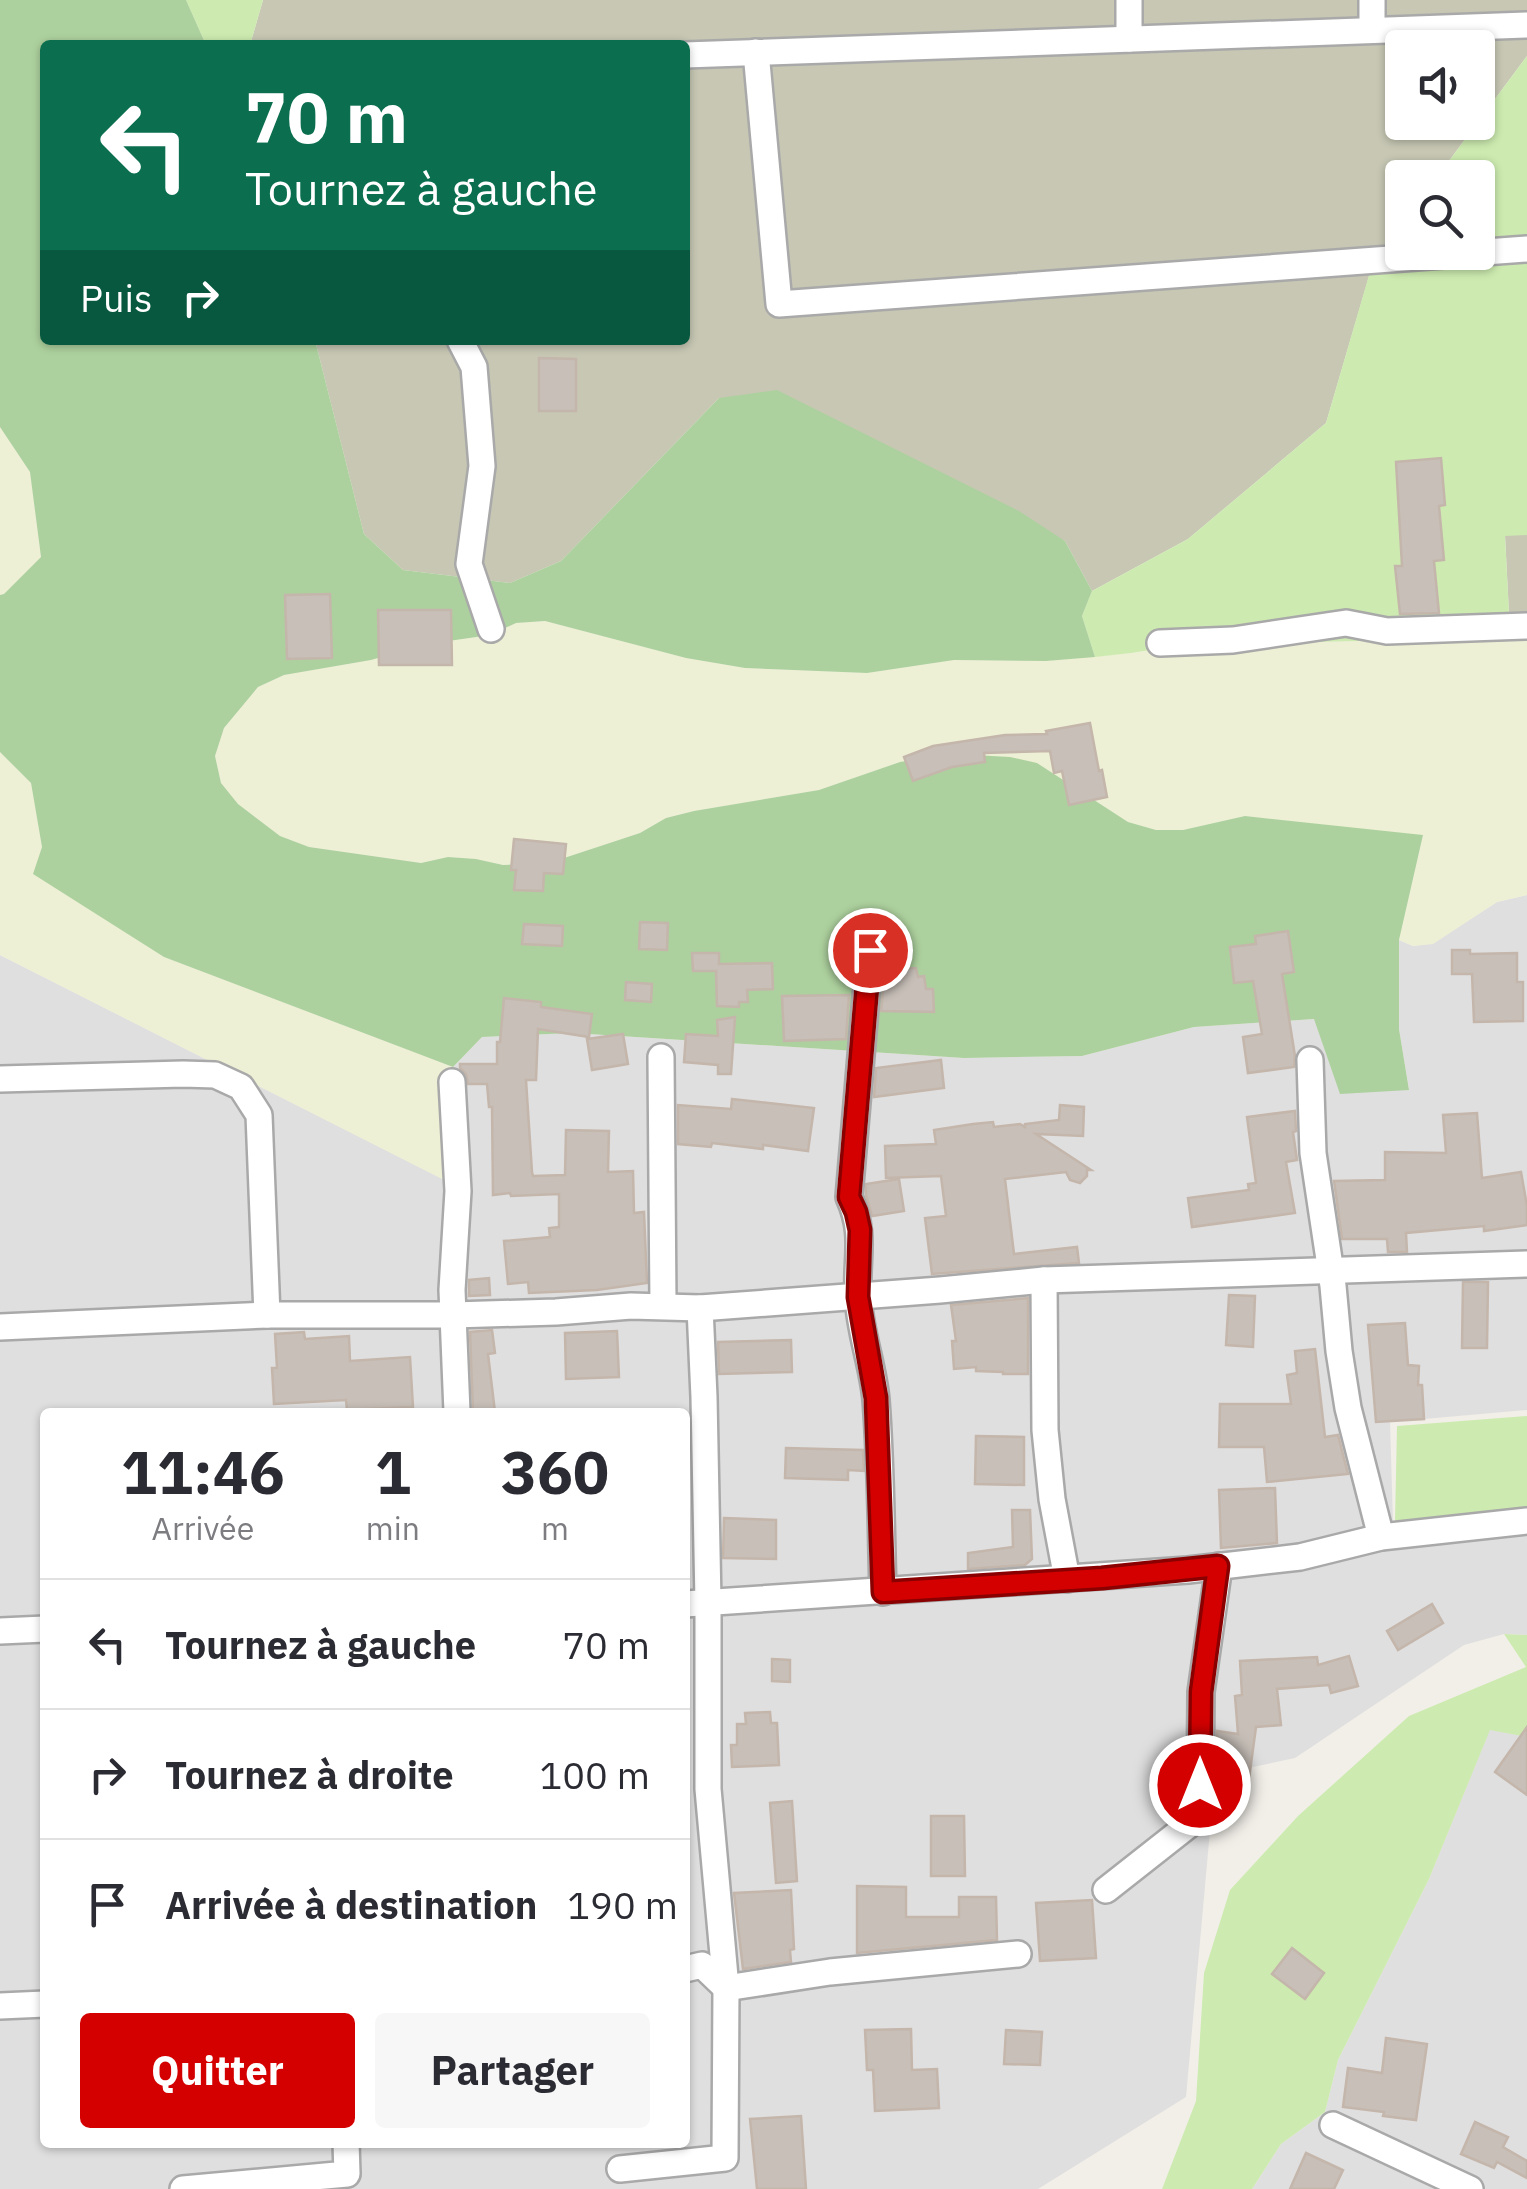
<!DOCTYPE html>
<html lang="fr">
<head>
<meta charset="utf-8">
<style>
  body { margin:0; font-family:"IBM Plex Sans",sans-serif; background:#f7f7f7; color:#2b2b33; height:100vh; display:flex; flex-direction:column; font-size:38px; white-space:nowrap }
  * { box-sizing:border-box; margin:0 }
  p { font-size:32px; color:#7c7c81 }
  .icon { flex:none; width:55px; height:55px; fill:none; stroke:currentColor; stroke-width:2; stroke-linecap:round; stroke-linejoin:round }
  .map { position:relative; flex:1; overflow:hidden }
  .sheet { position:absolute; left:40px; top:1408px; width:650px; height:740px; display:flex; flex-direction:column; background:#fff; border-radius:10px; box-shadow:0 2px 8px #0004 }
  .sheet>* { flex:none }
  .top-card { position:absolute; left:40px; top:40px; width:650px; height:305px; border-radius:10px; box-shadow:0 2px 8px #0004; background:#0b6e4f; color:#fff; overflow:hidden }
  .buttons { position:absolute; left:1385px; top:30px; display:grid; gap:20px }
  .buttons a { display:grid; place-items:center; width:110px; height:110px; border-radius:10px; background:#fff; box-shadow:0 2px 8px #0004; font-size:50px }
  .pin { position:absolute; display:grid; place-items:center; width:85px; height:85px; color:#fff; margin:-42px; border:5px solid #fff; border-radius:50%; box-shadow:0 2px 10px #0007 }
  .me { position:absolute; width:110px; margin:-55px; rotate:0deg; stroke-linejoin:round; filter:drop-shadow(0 0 8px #0008) }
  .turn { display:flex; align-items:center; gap:35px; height:210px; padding:0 40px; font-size:45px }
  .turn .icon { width:130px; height:130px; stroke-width:2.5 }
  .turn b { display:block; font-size:70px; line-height:85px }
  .then { display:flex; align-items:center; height:95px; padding:0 40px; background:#0003; gap:20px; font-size:38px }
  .eta { display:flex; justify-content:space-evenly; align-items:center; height:170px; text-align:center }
  .eta b { font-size:60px; font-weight:700; line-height:70px }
  .primary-button { display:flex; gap:20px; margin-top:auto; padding:20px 40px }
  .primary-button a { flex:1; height:115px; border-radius:10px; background:#d40000; color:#fff; font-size:40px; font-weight:700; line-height:115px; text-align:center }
  .primary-button a+a { background:#f7f7f7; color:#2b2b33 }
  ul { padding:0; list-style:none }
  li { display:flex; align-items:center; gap:30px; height:130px; padding:0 40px; border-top:2px solid #e1e1e2 }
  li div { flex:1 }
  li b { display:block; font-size:38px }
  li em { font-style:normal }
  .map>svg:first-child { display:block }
  .residential { fill:#e0dfdf; fill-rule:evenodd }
  .construction { fill:#c7c7b4; fill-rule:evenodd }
  .farmland { fill:#eef0d5 }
  .grass { fill:#cdebb0 }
  .forest { fill:#add19e }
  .building { fill:#c7bfb8; stroke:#c4b6ab; stroke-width:2.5 }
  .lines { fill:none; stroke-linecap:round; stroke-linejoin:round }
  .minor-casing { stroke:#a9a9a9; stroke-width:30 }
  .minor { stroke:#fff; stroke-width:25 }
  .route-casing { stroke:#8a0000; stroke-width:25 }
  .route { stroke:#d40000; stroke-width:18 }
</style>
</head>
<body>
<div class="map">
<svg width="1527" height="2189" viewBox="0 0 1527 2189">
  <rect width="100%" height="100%" fill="#f2efe9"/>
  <g class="residential">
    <path d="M 1527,895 L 1527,1410 L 1390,1422 L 1393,1522 L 1527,1527 L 1527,1635 L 1504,1634 L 1464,1645 L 1295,1758 L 1215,1775 L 1186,2097 L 1038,2189 L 0,2189 L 0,955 L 455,1185 L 442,1145 L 440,1105 L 453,1067 L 482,1037 L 573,1033 L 964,1058 L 1082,1056 L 1194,1027 L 1315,1019 L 1409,1089 L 1399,1029 L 1399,940 L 1413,946 L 1433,943 L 1497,902 ZM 45,1412 L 685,1412 L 685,2142 L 45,2142 Z"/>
    <path d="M 1490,1729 L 1527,1737 L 1527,2189 L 1252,2189 L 1281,2144 L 1325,2112 L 1338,2060 L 1429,1879 Z"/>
  </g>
  <g class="construction">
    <path d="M 263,0 L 1527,0 L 1527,56 L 1437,177 L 1402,178 L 1402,225 L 1372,266 L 1326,423 L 1188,539 L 1092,591 L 1065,541 L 719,398 L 561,561 L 510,583 L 403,570 L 364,534 L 315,340 L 685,340 L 685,45 L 250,45 ZM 1402,48 L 1478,48 L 1478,122 L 1402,122 Z"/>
    <path d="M 1505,535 L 1527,535 L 1527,633 L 1510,633 Z"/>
  </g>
  <g class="farmland">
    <path d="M 0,427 L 30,472 L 41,557 L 4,594 L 0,595 Z"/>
    <path d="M 545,621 L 686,658 L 745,668 L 867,673 L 954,660 L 1046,661 L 1131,653 L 1183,645 L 1402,640 L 1527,633 L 1527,895 L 1497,902 L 1433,944 L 1413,946 L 1399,940 L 1423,836 L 1245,816 L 1183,830 L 1156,830 L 1128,822 L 1037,763 L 900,762 L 819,790 L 694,811 L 666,818 L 640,833 L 558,860 L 530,864 L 503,865 L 476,859 L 448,857 L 421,863 L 309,847 L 280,836 L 238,804 L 221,783 L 215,756 L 224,728 L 258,687 L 284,675 L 371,660 L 428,644 L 490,635 L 516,623 Z"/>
    <path d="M 0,752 L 31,783 L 42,847 L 34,874 L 164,957 L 453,1067 L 440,1105 L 442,1145 L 456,1186 L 0,955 Z"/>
  </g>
  <g class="grass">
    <path d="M 186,0 L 263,0 L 250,45 L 206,45 Z"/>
    <path d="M 1527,56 L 1527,535 L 1505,536 L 1510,633 L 1403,640 L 1183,645 L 1131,653 L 1095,657 L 1082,616 L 1092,591 L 1188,539 L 1326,423 L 1372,265 L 1402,225 L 1402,252 L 1478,252 L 1478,178 L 1437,177 Z"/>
    <path d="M 1527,1416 L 1527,1527 L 1395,1521 L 1397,1426 Z"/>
    <path d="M 1504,1634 L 1527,1635 L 1527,1737 L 1490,1730 L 1429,1879 L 1338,2060 L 1325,2112 L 1281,2144 L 1252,2189 L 1162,2189 L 1196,2101 L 1204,1973 L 1230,1890 L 1298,1816 L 1409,1716 L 1526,1667 Z"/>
  </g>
  <path class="forest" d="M 0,0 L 186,0 L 206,45 L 45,45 L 45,340 L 315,340 L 364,534 L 403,570 L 510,583 L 561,561 L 719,398 L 777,390 L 1019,511 L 1065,541 L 1092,591 L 1082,616 L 1095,657 L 1046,661 L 954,660 L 867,673 L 745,668 L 686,658 L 545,621 L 516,623 L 490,635 L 428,644 L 371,660 L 284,675 L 258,687 L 224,728 L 215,756 L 221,783 L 238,804 L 280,836 L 309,847 L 421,863 L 448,857 L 476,859 L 503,865 L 530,864 L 558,860 L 640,833 L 666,818 L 694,811 L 819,790 L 900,762 L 955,754 L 1010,757 L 1037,763 L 1128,822 L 1156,830 L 1183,830 L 1245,816 L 1423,835 L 1399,940 L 1399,1029 L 1409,1090 L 1340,1094 L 1314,1019 L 1194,1027 L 1082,1056 L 964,1058 L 573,1033 L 482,1037 L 453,1067 L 164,957 L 33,874 L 42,847 L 31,783 L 0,752 L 0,595 L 4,594 L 41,557 L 30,472 L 0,427 Z"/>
  <g class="building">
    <path d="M 539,358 L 576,359 L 576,411 L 539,411 Z"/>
    <path d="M 1441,458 L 1445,505 L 1439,506 L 1444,560 L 1434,561 L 1439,613 L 1400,614 L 1395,566 L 1402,566 L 1396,462 Z"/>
    <path d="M 330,594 L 332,658 L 287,659 L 285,595 Z"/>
    <path d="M 378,610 L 451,610 L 452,665 L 379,665 Z"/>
    <path d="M 1090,723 L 1099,771 L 1102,770 L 1107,797 L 1069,805 L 1062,771 L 1054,773 L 1050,751 L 984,753 L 985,762 L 952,767 L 913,781 L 904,757 L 933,746 L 1005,735 L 1047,734 L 1046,731 Z"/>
    <path d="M 514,839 L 566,844 L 563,874 L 544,873 L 543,891 L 514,890 L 516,870 L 511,870 Z"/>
    <path d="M 640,922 L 668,923 L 667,950 L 639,949 Z"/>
    <path d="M 524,924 L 563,926 L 562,946 L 522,944 Z"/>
    <path d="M 1288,931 L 1294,972 L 1282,974 L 1295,1056 L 1294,1067 L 1248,1073 L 1243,1037 L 1262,1034 L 1253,981 L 1234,983 L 1230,947 L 1256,944 L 1255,936 Z"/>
    <path d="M 1452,950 L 1470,950 L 1470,954 L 1517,953 L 1517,982 L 1523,982 L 1523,1021 L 1474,1022 L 1472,974 L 1452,974 Z"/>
    <path d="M 692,953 L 719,953 L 719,964 L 772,963 L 773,989 L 747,990 L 748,1002 L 739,1002 L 739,1007 L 717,1006 L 716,971 L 693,971 Z"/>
    <path d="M 916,968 L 918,977 L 924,976 L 926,989 L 933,989 L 934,1012 L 881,1011 L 885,970 Z"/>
    <path d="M 626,982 L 652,984 L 651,1002 L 625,1000 Z"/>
    <path d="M 849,995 L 846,1039 L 784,1041 L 782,996 Z"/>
    <path d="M 504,998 L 541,1002 L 541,1007 L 592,1014 L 589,1037 L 538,1029 L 536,1080 L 526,1080 L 532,1172 L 533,1176 L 565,1175 L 566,1130 L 609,1131 L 608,1172 L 633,1171 L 634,1213 L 644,1212 L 647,1283 L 597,1290 L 529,1293 L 528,1282 L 508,1284 L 504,1241 L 550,1237 L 549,1228 L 559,1227 L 559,1194 L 511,1196 L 510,1193 L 493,1195 L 492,1107 L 489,1107 L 487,1084 L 468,1084 L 466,1074 L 460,1068 L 460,1064 L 497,1064 L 497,1042 L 500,1042 Z"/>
    <path d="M 735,1017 L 731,1074 L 718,1074 L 718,1065 L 684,1062 L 686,1034 L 718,1036 L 717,1020 Z"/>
    <path d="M 623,1034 L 628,1064 L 592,1070 L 587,1039 Z"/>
    <path d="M 941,1060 L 944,1088 L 874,1097 L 876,1068 Z"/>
    <path d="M 732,1099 L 814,1108 L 808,1151 L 763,1145 L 763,1149 L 712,1143 L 711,1147 L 678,1144 L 678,1105 L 731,1109 Z"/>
    <path d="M 1060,1105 L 1084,1107 L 1083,1136 L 1036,1134 L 1091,1170 L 1087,1170 L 1087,1176 L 1080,1183 L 1070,1180 L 1066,1172 L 1005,1179 L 1014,1254 L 1077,1247 L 1079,1263 L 932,1274 L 925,1218 L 946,1216 L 941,1176 L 886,1178 L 885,1146 L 936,1144 L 934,1130 L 973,1124 L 993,1122 L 994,1127 L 1020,1124 L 1025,1127 L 1025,1124 L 1059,1120 Z"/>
    <path d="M 1295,1111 L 1296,1131 L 1293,1132 L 1297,1160 L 1286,1162 L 1295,1213 L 1192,1227 L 1188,1198 L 1249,1190 L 1248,1184 L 1256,1183 L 1247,1117 Z"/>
    <path d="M 1477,1113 L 1482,1178 L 1521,1172 L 1527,1206 L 1527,1225 L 1484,1231 L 1484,1226 L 1406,1233 L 1407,1252 L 1388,1252 L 1387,1239 L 1342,1239 L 1334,1181 L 1385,1180 L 1385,1152 L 1446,1153 L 1443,1115 Z"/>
    <path d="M 899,1179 L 904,1211 L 872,1216 L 866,1195 L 866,1184 Z"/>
    <path d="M 489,1278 L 490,1295 L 469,1296 L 469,1280 Z"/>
    <path d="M 1463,1282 L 1488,1282 L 1487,1348 L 1462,1348 Z"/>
    <path d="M 1229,1295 L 1255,1296 L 1253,1347 L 1226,1345 Z"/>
    <path d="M 1028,1298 L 1028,1374 L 1003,1374 L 1003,1372 L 976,1371 L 976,1367 L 954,1369 L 952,1341 L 956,1341 L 951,1305 Z"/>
    <path d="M 1405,1323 L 1408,1365 L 1419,1366 L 1418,1385 L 1422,1385 L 1424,1419 L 1376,1422 L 1368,1325 Z"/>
    <path d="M 492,1330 L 495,1353 L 488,1354 L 495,1412 L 473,1412 L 470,1332 Z"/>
    <path d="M 617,1331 L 619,1377 L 566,1379 L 565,1333 Z"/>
    <path d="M 304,1332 L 305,1339 L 349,1336 L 350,1361 L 410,1357 L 413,1407 L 347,1410 L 346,1400 L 274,1404 L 272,1368 L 277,1368 L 275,1334 Z"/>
    <path d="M 791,1340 L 792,1372 L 719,1374 L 718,1342 Z"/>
    <path d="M 1315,1349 L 1325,1437 L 1338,1435 L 1348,1474 L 1267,1482 L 1264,1447 L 1219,1447 L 1220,1404 L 1291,1404 L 1287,1375 L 1297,1373 L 1295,1351 Z"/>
    <path d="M 976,1436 L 1024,1437 L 1024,1485 L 975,1484 Z"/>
    <path d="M 786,1448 L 863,1450 L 864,1471 L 848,1470 L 848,1480 L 785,1478 Z"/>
    <path d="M 1275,1488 L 1277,1543 L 1221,1548 L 1219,1490 Z"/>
    <path d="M 1012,1510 L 1030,1510 L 1032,1559 L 1025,1565 L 968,1569 L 968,1553 L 1013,1547 Z"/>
    <path d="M 724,1518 L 776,1520 L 776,1559 L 723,1558 Z"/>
    <path d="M 1432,1604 L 1443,1623 L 1398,1650 L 1387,1631 Z"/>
    <path d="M 1349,1656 L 1358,1686 L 1331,1693 L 1329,1685 L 1277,1689 L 1281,1725 L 1256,1727 L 1249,1779 L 1217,1773 L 1217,1731 L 1238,1734 L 1235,1696 L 1242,1695 L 1240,1661 L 1317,1657 L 1318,1665 Z"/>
    <path d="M 772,1659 L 790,1660 L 790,1682 L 772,1681 Z"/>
    <path d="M 770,1712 L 771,1723 L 777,1723 L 779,1765 L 732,1767 L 731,1745 L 737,1745 L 737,1724 L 746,1724 L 745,1713 Z"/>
    <path d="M 1527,1727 L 1527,1795 L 1495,1772 Z"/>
    <path d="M 792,1801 L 797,1881 L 776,1883 L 770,1803 Z"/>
    <path d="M 931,1816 L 964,1816 L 965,1876 L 931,1876 Z"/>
    <path d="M 857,1886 L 906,1887 L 906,1917 L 959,1917 L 959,1897 L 996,1897 L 997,1940 L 857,1953 Z"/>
    <path d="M 791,1890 L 794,1949 L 790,1950 L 791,1962 L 743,1969 L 734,1893 Z"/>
    <path d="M 1092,1900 L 1096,1958 L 1040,1961 L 1036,1903 Z"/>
    <path d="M 1292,1948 L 1324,1973 L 1305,1999 L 1272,1974 Z"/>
    <path d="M 911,2029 L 912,2070 L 937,2069 L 939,2108 L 875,2111 L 873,2070 L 867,2070 L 865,2030 Z"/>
    <path d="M 1006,2030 L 1042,2032 L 1040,2065 L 1004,2064 Z"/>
    <path d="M 1386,2038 L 1427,2044 L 1416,2120 L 1383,2116 L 1384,2112 L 1343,2107 L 1348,2068 L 1382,2073 Z"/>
    <path d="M 801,2116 L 806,2189 L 757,2189 L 750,2119 Z"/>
    <path d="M 1475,2122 L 1508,2137 L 1503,2147 L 1527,2161 L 1527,2178 L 1497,2162 L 1494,2168 L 1461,2154 Z"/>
    <path d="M 1306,2153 L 1343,2170 L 1334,2189 L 1290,2189 Z"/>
  </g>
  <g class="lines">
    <g class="minor-casing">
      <g id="minor">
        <path d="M 1129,0 L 1129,39"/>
        <path d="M 1372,30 L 1372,0"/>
        <path d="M 756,52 L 779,304 L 1527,249"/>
        <path d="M 685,55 L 1527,25"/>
        <path d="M 460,340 L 474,367 L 482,466 L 469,564 L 491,629"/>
        <path d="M 1160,643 L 1233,640 L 1346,623 L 1387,631 L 1527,626"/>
        <path d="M 870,950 L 849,1197 C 866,1235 856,1256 858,1295 C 859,1330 873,1365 876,1400 C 881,1464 881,1528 883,1592"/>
        <path d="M 661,1057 L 663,1305"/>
        <path d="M 1310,1060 L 1313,1153 L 1333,1286 L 1339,1351 L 1348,1408 L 1381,1537"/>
        <path d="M 0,1079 L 183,1074 L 215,1075 L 241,1087 L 259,1115 L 267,1315"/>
        <path d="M 452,1082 L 458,1191 L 452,1290 L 453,1315 L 556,1312 L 631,1306 L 700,1308 L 940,1290 L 1044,1280 L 1527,1264"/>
        <path d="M 1044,1280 L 1045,1430 L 1052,1499 L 1067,1579"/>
        <path d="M 0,1327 L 267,1315 L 453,1315 L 457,1412"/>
        <path d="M 685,1604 L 1188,1570 L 1300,1557 L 1381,1537 L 1527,1521"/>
        <path d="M 0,1631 L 45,1629"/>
        <path d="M 1106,1890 L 1200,1816 L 1201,1692 L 1219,1566"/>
        <path d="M 685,1969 L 702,1965 L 726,1988 L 830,1972 L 1018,1954"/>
        <path d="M 0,2006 L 45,2004"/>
        <path d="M 1333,2125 L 1470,2189"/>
        <path d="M 620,2169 L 725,2158 L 726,1988 L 708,1789 L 708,1603 L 704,1397 L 700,1308"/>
        <path d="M 183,2189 L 347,2174 L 346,2142"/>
      </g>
    </g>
    <use href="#minor" class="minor"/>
  </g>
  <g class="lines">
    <g class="route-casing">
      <path id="route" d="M 870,950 L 849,1197 L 856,1212 L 860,1230 L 858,1297 L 876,1398 L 883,1592 L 1102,1578 L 1218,1566 L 1201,1692 L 1200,1785"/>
    </g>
    <use href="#route" class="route"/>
  </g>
</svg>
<div class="buttons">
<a><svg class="icon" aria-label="sound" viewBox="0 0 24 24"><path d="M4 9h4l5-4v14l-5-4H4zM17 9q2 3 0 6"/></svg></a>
<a><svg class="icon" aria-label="search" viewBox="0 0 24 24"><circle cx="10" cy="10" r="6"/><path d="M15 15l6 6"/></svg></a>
</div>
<div class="pin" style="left:870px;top:950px;background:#d93025"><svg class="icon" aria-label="arrive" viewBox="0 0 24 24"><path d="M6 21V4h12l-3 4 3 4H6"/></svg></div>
<svg class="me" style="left:1200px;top:1785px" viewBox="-20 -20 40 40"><circle r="17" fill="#d40000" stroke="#fff" stroke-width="3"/><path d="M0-11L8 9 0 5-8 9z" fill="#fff"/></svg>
<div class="top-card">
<div class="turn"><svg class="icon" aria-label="left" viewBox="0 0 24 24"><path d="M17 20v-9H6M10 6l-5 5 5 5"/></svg><div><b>70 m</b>Tournez à gauche</div></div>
<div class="then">Puis<svg class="icon" aria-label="right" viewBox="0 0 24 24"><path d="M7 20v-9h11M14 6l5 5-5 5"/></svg></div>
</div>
<section class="sheet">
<div class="eta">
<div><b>11:46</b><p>Arrivée</p></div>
<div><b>1</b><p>min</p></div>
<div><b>360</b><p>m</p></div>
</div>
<ul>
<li><svg class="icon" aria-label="left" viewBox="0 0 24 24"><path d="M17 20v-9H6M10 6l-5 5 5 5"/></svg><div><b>Tournez à gauche</b></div><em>70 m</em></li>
<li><svg class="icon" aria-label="right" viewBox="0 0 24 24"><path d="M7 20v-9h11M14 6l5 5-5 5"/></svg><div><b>Tournez à droite</b></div><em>100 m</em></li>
<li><svg class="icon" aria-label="arrive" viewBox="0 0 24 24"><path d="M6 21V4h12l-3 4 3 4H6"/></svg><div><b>Arrivée à destination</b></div><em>190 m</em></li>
</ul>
<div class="primary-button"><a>Quitter</a><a>Partager</a></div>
</section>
</div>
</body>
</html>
